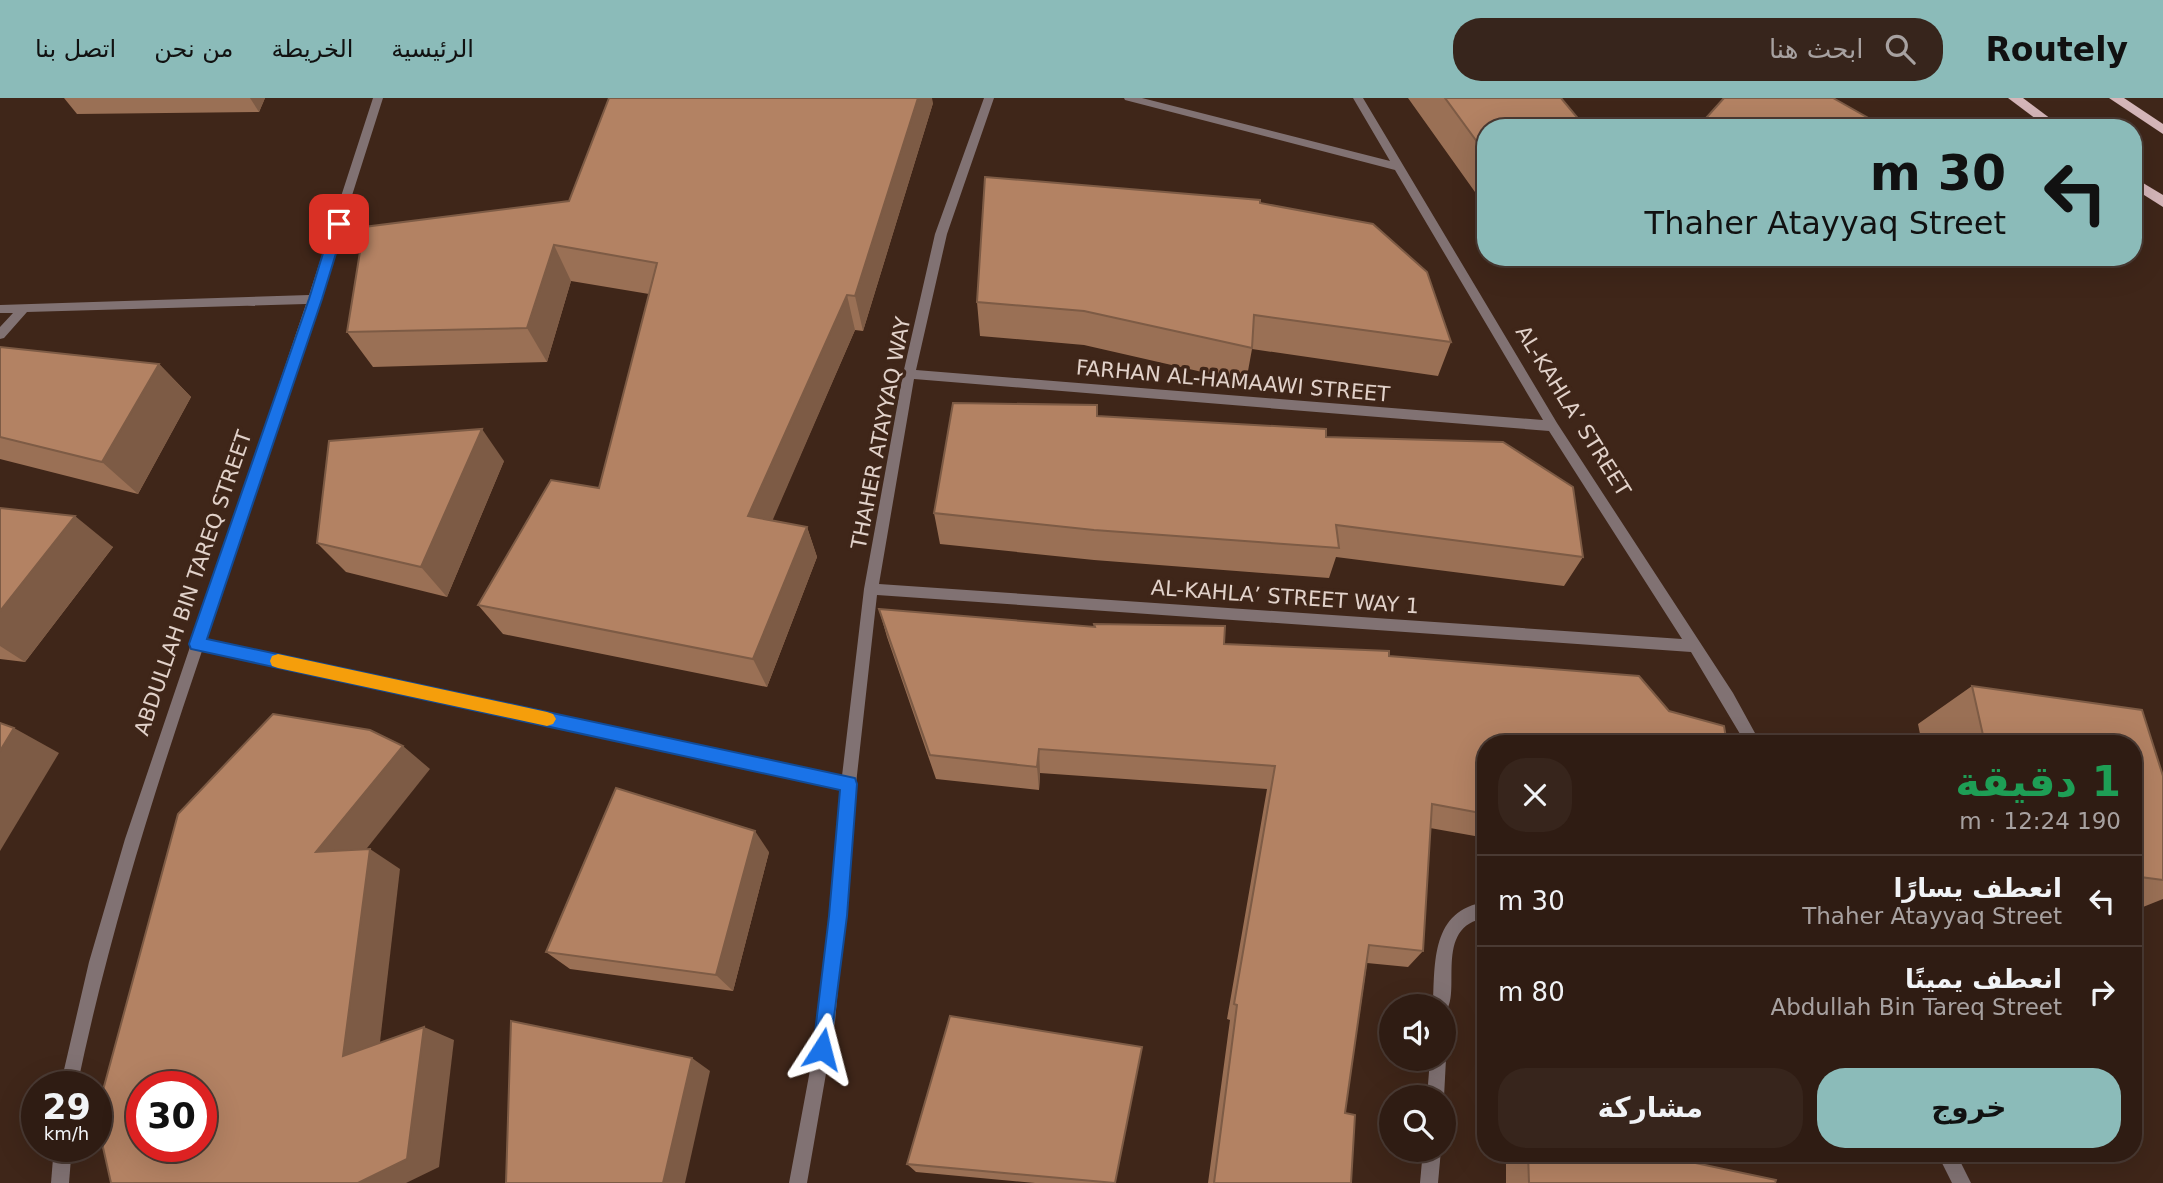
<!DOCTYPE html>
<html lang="ar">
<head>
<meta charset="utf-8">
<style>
  body { margin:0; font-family:"DejaVu Sans","Noto Naskh Arabic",sans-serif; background:#37251c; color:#f1f3f6; direction:rtl; height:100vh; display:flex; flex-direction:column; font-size:26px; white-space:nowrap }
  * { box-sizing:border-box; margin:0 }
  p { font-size:23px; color:#a7a1a0 }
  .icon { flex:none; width:38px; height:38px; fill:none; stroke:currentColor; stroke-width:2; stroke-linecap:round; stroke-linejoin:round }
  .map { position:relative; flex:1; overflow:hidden; direction:ltr }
  .sheet { position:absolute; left:1477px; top:637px; width:665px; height:427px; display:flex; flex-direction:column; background:#2f1c13; border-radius:28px; box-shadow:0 7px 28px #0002,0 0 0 2px #4a3a33; direction:rtl }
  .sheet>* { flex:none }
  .hud { position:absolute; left:1477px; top:21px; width:665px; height:147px; border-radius:28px; box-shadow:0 7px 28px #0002,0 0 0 2px #4a3a33; direction:rtl; background:#8bbbb9; color:#111; overflow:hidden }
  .controls { position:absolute; left:1379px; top:896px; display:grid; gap:14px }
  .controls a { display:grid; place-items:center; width:77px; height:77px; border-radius:50%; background:#2f1c13; box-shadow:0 7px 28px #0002,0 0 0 2px #4a3a33; font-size:35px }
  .speed { position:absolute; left:21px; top:973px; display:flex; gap:14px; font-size:35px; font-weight:700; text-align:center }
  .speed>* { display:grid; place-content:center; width:91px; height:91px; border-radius:50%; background:#2f1c13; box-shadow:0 7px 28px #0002,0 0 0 2px #4a3a33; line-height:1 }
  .speed small { font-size:18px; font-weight:400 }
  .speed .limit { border:10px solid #d22; background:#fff; color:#111 }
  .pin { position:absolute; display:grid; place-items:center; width:60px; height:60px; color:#fff; margin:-30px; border-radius:14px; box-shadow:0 4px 10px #0006 }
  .me { position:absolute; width:77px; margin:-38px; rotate:9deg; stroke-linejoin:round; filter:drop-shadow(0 0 5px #0008) }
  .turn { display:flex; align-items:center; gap:24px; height:147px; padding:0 21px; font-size:32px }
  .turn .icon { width:91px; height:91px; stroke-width:2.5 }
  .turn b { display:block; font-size:49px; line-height:60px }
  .round { display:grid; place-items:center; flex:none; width:74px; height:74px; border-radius:28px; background:#37251c }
  .overview { display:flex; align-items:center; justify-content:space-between; height:119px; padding:0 21px }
  h1 { font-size:42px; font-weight:800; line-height:52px; color:#1e9e55 }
  .cta { display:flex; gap:14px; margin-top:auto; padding:14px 21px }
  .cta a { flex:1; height:80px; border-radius:28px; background:#8bbbb9; color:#111; font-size:28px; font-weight:800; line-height:80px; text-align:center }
  .cta a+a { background:#37251c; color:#f1f3f6 }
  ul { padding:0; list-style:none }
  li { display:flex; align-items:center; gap:21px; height:91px; padding:0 21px; border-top:2px solid #4a3a33 }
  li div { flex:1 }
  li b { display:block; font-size:26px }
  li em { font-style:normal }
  header { display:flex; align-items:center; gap:42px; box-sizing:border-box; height:98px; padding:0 35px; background:#8bbbb9; color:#111 }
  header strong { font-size:33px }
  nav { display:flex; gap:38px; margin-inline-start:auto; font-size:24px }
  .search { width:490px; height:63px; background:#37251c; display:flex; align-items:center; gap:18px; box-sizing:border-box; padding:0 24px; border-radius:28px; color:#a7a1a0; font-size:26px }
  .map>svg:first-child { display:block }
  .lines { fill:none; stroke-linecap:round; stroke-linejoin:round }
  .minor { fill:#817273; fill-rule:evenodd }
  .primary { fill:#d5b6b9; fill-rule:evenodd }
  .wall { fill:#9a7055 }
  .shaded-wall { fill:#7d5b45 }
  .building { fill:#b38263; stroke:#7d5b45; stroke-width:2; fill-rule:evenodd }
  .route { fill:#1a73e8; stroke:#114b97; stroke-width:2 }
  .slow { fill:#f59e0b }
  .labels { text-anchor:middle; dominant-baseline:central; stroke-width:7; stroke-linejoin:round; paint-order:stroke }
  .street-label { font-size:21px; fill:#e2d2ca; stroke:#3f2619 }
</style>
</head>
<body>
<header>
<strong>Routely</strong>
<div class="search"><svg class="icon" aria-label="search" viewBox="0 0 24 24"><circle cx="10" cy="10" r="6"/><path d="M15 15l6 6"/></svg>ابحث هنا</div>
<nav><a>الرئيسية</a><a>الخريطة</a><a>من نحن</a><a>اتصل بنا</a></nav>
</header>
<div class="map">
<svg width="2163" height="1085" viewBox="0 0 2163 1085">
  <rect width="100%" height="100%" fill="#3f2619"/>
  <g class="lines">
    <g class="minor">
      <path d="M 373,0 L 383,0 L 320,198 L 322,201 L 318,205 L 206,542 L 842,678 L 864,491 L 903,276 L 935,136 L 984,0 L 994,0 L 947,136 L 916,272 L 1543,322 L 1395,72 L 1125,2 L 1124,0 L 1142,0 L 1390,63 L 1353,0 L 1363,0 L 1557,325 L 1733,595 L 1761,646 L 1746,646 L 1691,554 L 877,497 L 856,686 L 835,924 L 807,1085 L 789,1085 L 819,924 L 841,691 L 202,553 C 153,697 108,840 77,989 L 60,989 L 89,864 L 125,741 L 306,206 L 27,214 L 4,240 L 0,241 L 0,229 L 13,215 L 0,215 L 0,207 L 309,197 ZM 914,281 L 1549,333 L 1682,541 L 879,486 Z"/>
      <path d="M 1486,804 L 1486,820 C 1431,828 1464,898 1444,915 L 1444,908 L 1433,908 C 1435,864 1431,812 1486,804 Z"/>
      <path d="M 1444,955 L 1446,961 L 1444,999 L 1427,999 L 1430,961 L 1444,961 Z"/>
      <path d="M 54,1048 L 72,1048 L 69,1085 L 51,1085 Z"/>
      <path d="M 1423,1052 L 1441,1052 L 1438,1085 L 1420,1085 Z"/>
      <path d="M 1937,1055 L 1956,1055 L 1971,1085 L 1952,1085 Z"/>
    </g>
    <g class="primary">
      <path d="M 2008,0 L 2023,0 L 2063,30 L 2048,30 Z"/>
      <path d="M 2109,0 L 2124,0 L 2163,26 L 2163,36 Z"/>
      <path d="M 2133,79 L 2163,97 L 2163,109 L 2133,90 Z"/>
    </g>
  </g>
  <g class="wall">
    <path d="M 64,0 L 265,0 L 259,14 L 77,16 Z"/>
    <path d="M 1408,0 L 1561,0 L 1486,30 L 1486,91 L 1475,94 Z"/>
    <path d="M 933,5 L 863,233 L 855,232 L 772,422 L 807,429 L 817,459 L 767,589 L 503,536 L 478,507 L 599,390 L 649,196 L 571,183 L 547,264 L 373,269 L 347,234 L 569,103 Z"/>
    <path d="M 1260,105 L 1451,244 L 1438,278 L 1252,251 L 1246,284 L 1084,247 L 980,238 L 977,204 Z"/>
    <path d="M 0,249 L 159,266 L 191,299 L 138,396 L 0,361 Z"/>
    <path d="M 1097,318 L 1326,339 L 1583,459 L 1564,488 L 1336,459 L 1329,480 L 1094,462 L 940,446 L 934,415 Z"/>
    <path d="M 504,363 L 447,499 L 346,474 L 317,445 Z"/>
    <path d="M 0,410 L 113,449 L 25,564 L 0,561 Z"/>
    <path d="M 879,511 L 1224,546 L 1389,558 L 1486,646 L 1486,740 L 1430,730 L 1423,853 L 1408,869 L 1367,865 L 1345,1015 L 1351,1085 L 1208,1085 L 1230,922 L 1227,921 L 1267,691 L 1040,675 L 1039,692 L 936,681 L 887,539 Z"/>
    <path d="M 1972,588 L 2142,612 L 2163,678 L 2163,801 L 2133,813 L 2133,646 L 1922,646 L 1918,626 Z"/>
    <path d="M 769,754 L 733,893 L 570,871 L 546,854 Z"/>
    <path d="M 1506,1055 L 1648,1055 L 1775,1085 L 1506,1085 Z"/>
    <path d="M 907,1066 L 1115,1085 L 1035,1085 L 916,1074 Z"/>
  </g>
  <g class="shaded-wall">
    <path d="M 250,0 L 265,0 L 259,14 Z"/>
    <path d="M 918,0 L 932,0 L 933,5 L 863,233 L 855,198 Z"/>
    <path d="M 1486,62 L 1486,91 L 1475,94 Z"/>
    <path d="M 554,147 L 571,183 L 547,264 L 527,230 Z"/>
    <path d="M 847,197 L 855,232 L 761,449 L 748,418 Z"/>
    <path d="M 159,266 L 191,299 L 138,396 L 102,364 Z"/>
    <path d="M 482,331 L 504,363 L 447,499 L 421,469 Z"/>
    <path d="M 75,418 L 113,449 L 25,564 L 0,548 L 0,513 Z"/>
    <path d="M 807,429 L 817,459 L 767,589 L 753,561 Z"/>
    <path d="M 14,630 L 59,655 L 0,753 L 0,653 Z"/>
    <path d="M 403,648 L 430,671 L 348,774 L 316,754 Z"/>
    <path d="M 1039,651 L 1040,675 L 1039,692 L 1037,669 Z"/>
    <path d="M 755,733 L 769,754 L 733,893 L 716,877 Z"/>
    <path d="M 370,751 L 400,771 L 377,970 L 343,958 Z"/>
    <path d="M 424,929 L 454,942 L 439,1069 L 406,1085 L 358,1085 Z"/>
    <path d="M 692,960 L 710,973 L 685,1085 L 663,1085 Z"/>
  </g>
  <g class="building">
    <path d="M 609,0 L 918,0 L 855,198 L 847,197 L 748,418 L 807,429 L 753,561 L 478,507 L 551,382 L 599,390 L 657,165 L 554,147 L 527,230 L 347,234 L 364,129 L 569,103 Z"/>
    <path d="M 1445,0 L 1561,0 L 1586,30 L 1486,30 L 1486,56 Z"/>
    <path d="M 1724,0 L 1833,0 L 1886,30 L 1697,30 Z"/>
    <path d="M 985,79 L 1260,102 L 1260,105 L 1373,126 L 1427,174 L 1451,244 L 1254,217 L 1252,250 L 1084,213 L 977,204 Z"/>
    <path d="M 0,249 L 159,266 L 102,364 L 0,339 Z"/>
    <path d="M 953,305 L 1097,307 L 1097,318 L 1326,331 L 1326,339 L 1503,344 L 1573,389 L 1583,459 L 1336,427 L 1339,450 L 1094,432 L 934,415 Z"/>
    <path d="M 482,331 L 421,469 L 317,445 L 329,343 Z"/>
    <path d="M 0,410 L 75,418 L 0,513 Z"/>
    <path d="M 879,511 L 1095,529 L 1094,526 L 1225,528 L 1224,546 L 1389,553 L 1389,558 L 1639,578 L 1669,613 L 1724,628 L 1727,646 L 1486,646 L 1486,716 L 1432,706 L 1423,853 L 1369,847 L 1345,1015 L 1355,1017 L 1351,1085 L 1214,1085 L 1237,907 L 1234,906 L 1275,668 L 1039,651 L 1037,669 L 930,657 Z"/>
    <path d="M 1972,588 L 2142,612 L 2163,678 L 2163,782 L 2133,778 L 2133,646 L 1985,646 Z"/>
    <path d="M 273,616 L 370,632 L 403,648 L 316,754 L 370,751 L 343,958 L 424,929 L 407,1061 L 358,1085 L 111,1085 L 96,1018 L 178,716 ZM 142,989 L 201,989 L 201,1048 L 142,1048 Z"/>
    <path d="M 0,625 L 14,630 L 0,653 Z"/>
    <path d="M 616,690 L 755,733 L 716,877 L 546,854 Z"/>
    <path d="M 950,918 L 1142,949 L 1115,1085 L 907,1066 Z"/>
    <path d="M 511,923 L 692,960 L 663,1085 L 506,1085 Z"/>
    <path d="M 1528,1055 L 1648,1055 L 1776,1082 L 1775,1085 L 1529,1085 Z"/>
  </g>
  <path class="route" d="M 339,121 L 345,126 L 322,201 L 207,541 L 855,680 L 857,686 L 847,818 L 829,958 L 822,961 L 816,958 L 813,951 L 829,818 L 840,692 L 191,551 L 189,546 L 309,201 L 332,126 Z"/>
  <path class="slow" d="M 278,556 L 547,614 L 553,616 L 556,621 L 553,626 L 547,628 L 278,570 L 272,568 L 270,563 L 272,558 Z"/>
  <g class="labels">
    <g class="street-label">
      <text transform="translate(1233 283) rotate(5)">FARHAN AL-HAMAAWI STREET</text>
      <text transform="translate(1573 313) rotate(58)">AL-KAHLA’ STREET</text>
      <text transform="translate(881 335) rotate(-79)">THAHER ATAYYAQ WAY</text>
      <text transform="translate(193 485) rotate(-71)">ABDULLAH BIN TAREQ STREET</text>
      <text transform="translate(1285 499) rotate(4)">AL-KAHLA’ STREET WAY 1</text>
    </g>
  </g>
</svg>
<div class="controls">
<a><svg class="icon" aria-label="sound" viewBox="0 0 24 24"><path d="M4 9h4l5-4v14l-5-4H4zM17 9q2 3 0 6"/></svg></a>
<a><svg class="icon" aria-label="search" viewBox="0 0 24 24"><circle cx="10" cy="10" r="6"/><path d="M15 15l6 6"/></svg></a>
</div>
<div class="speed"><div>29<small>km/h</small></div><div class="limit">30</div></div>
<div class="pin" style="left:339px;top:126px;background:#d93025"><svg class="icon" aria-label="arrive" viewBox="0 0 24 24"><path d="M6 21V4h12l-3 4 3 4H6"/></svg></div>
<svg class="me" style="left:822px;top:951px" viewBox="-20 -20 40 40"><path d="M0-17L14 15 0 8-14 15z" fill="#1a73e8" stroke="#fff" stroke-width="4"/></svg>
<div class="hud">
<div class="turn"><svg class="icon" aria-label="left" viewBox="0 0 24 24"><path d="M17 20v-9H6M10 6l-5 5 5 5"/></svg><div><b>30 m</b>Thaher Atayyaq Street</div></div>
</div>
<section class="sheet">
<div class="overview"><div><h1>1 دقيقة</h1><p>190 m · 12:24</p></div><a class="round"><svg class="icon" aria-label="close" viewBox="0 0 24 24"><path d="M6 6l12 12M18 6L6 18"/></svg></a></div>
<ul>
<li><svg class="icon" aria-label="left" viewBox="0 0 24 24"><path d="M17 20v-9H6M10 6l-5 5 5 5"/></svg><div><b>انعطف يسارًا</b><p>Thaher Atayyaq Street</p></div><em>30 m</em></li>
<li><svg class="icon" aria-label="right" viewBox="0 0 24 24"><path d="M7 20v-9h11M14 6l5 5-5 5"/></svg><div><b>انعطف يمينًا</b><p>Abdullah Bin Tareq Street</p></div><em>80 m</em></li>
</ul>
<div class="cta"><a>خروج</a><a>مشاركة</a></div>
</section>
</div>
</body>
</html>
